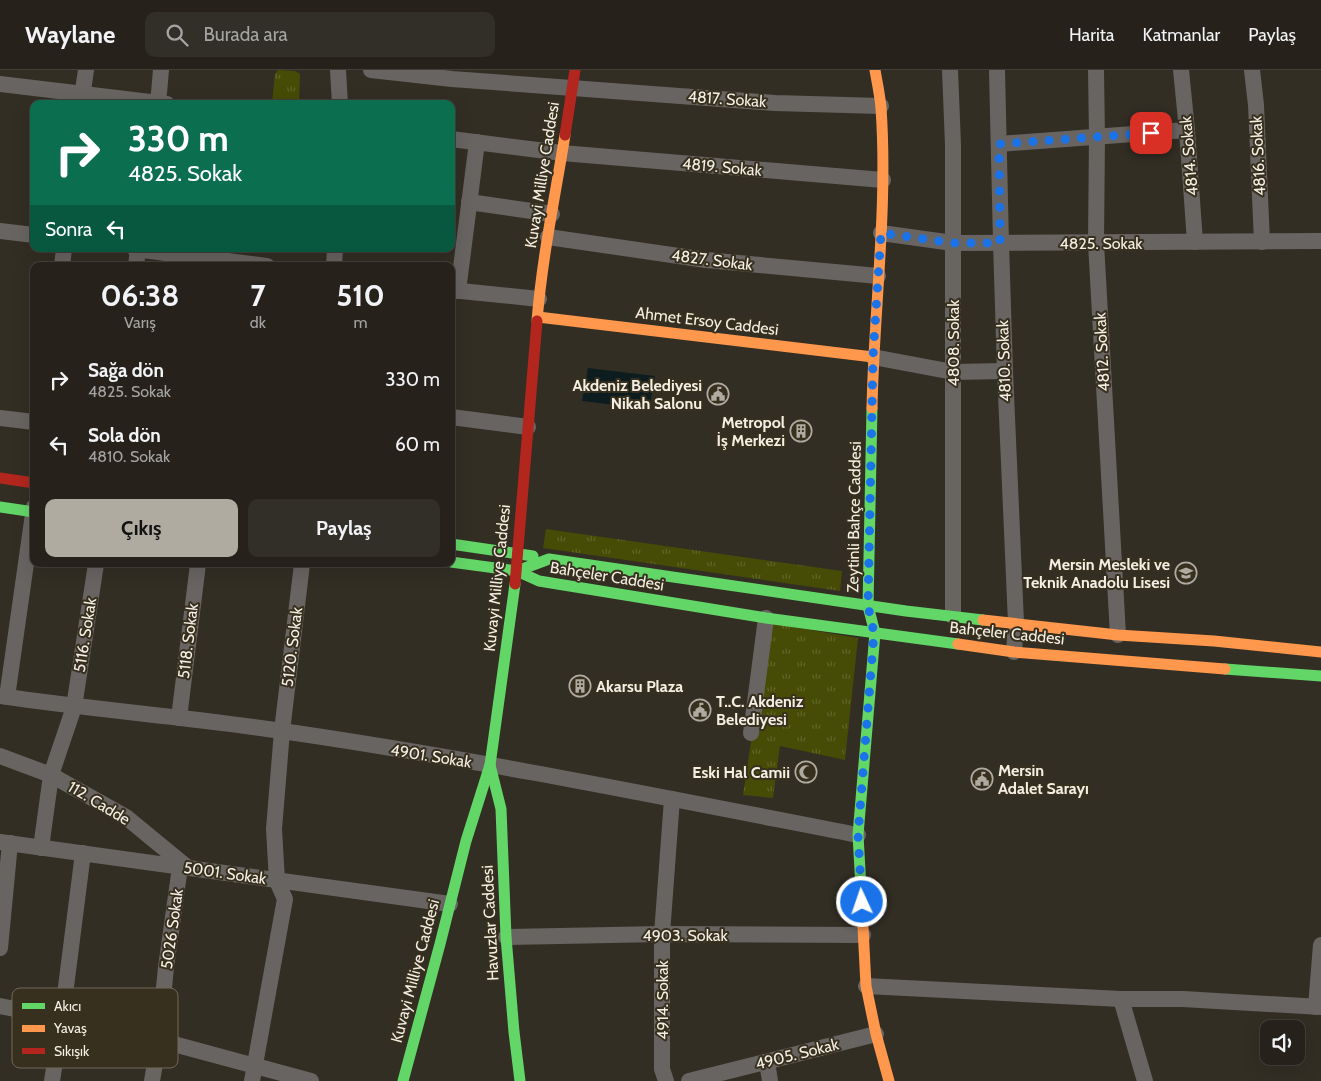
<!DOCTYPE html>
<html lang="tr">
<head>
<meta charset="utf-8">
<style>
  body { margin:0; font-family:Cabin,sans-serif; background:#322f28; color:#f1f3f6; height:100vh; display:flex; flex-direction:column; font-size:19px; white-space:nowrap }
  * { box-sizing:border-box; margin:0 }
  p { font-size:16px; color:#a4a4a3 }
  .icon { flex:none; width:28px; height:28px; fill:none; stroke:currentColor; stroke-width:2; stroke-linecap:round; stroke-linejoin:round }
  .map { position:relative; flex:1; overflow:hidden }
  .details { position:absolute; left:30px; top:192px; width:425px; height:305px; display:flex; flex-direction:column; background:#26221b; border-radius:10px; box-shadow:0 5px 20px #0002,0 0 0 1px #423f3a }
  .details>* { flex:none }
  .banner { position:absolute; left:30px; top:30px; width:425px; height:152px; border-radius:10px; box-shadow:0 5px 20px #0002,0 0 0 1px #423f3a; background:#0b6e4f; color:#fff; overflow:hidden }
  .fabs { position:absolute; left:1260px; top:950px; display:grid; gap:10px }
  .fabs a { display:grid; place-items:center; width:45px; height:45px; border-radius:10px; background:#26221b; box-shadow:0 5px 20px #0002,0 0 0 1px #423f3a; font-size:25px }
  .pin { position:absolute; display:grid; place-items:center; width:42px; height:42px; color:#fff; margin:-21px; border-radius:10px; box-shadow:0 2px 8px #0006 }
  .me { position:absolute; width:55px; margin:-28px; rotate:357deg; stroke-linejoin:round; filter:drop-shadow(0 0 4px #0008) }
  .turn { display:flex; align-items:center; gap:18px; height:105px; padding:0 15px; font-size:22px }
  .turn .icon { width:65px; height:65px; stroke-width:2.5 }
  .turn b { display:block; font-size:35px; line-height:42px }
  .then { display:flex; align-items:center; height:48px; padding:0 15px; background:#0003; gap:10px; font-size:19px }
  .eta { display:flex; justify-content:space-evenly; align-items:center; height:85px; text-align:center }
  .eta b { font-size:30px; font-weight:700; line-height:35px }
  .button { display:flex; gap:10px; margin-top:auto; padding:10px 15px }
  .button a { flex:1; height:58px; border-radius:10px; background:#b0aba1; color:#111; font-size:20px; font-weight:700; line-height:58px; text-align:center }
  .button a+a { background:#322f28; color:#f1f3f6 }
  ul { padding:0; list-style:none }
  li { display:flex; align-items:center; gap:15px; height:65px; padding:0 15px }
  li div { flex:1 }
  li b { display:block; font-size:19px }
  li em { font-style:normal }
  header { display:flex; align-items:center; gap:30px; box-sizing:border-box; height:70px; padding:0 25px; background:#26221b; border-bottom:1px solid #423f3a }
  header strong { font-size:24px }
  nav { display:flex; gap:28px; margin-inline-start:auto; font-size:18px }
  .search { width:350px; height:45px; background:#322f28; display:flex; align-items:center; gap:12px; box-sizing:border-box; padding:0 18px; border-radius:10px; color:#a4a4a3; font-size:19px }
  .map>svg:first-child { display:block }
  .grass { fill:url(#grass-tufts) }
  .water { fill:#0d1d1f }
  .lines { fill:none; stroke-linecap:round; stroke-linejoin:round }
  .street { stroke:#686462; stroke-width:16 }
  .fast { stroke:#63d668; stroke-width:11 }
  .slow { stroke:#ff974d; stroke-width:11 }
  .jam { stroke:#b3261e; stroke-width:11 }
  .route { stroke:#1a73e8; stroke-width:9; stroke-dasharray:0 16.2 }
  .labels { text-anchor:middle; dominant-baseline:central; stroke-width:4; stroke-linejoin:round; paint-order:stroke }
  .street-label { font-size:16px; fill:#f4efe4; stroke:#38301e }
  .poi-label { font-size:16px; font-weight:bold; fill:#f4efe4; stroke:#38301e; text-anchor:end }
  .key { fill:#38301e; stroke:#706959; stroke-width:1 }
  .key-label { font-size:14px; fill:#f4efe4 }
</style>
</head>
<body>
<header>
<strong>Waylane</strong>
<div class="search"><svg class="icon" aria-label="search" viewBox="0 0 24 24"><circle cx="10" cy="10" r="6"/><path d="M15 15l6 6"/></svg>Burada ara</div>
<nav><a>Harita</a><a>Katmanlar</a><a>Paylaş</a></nav>
</header>
<div class="map">
<svg width="1321" height="1011" viewBox="0 0 1321 1011">
  <defs>
    <pattern id="grass-tufts" width="24" height="20" patternUnits="userSpaceOnUse" patternTransform="scale(1.25)"><rect width="24" height="20" fill="#464b05"/><path d="M3 7l-1-3M5 7V3M7 7l1-3M15 17l-1-3M17 17v-4M19 17l1-3" fill="none" stroke="#616529"/></pattern>
  </defs>
  <rect width="100%" height="100%" fill="#322e24"/>
  <g class="grass">
    <path d="M 278,0 L 295,1 L 300,4 L 299,34 L 272,33 L 275,4 Z"/>
    <path d="M 546,459 L 842,501 L 840,521 L 543,478 Z"/>
    <path d="M 769,553 L 858,568 L 845,690 L 780,676 L 773,728 L 743,725 Z"/>
  </g>
  <path class="water" d="M 588,298 L 655,306 L 649,339 L 582,331 Z"/>
  <g class="lines">
    <g class="street">
      <path d="M 338,0 L 340,34"/>
      <path d="M 371,0 L 452,9 L 775,33 L 881,36"/>
      <path d="M 950,0 L 953,75 L 953,546"/>
      <path d="M 997,0 L 1001,173 L 1005,301 L 1016,553 L 1014,582"/>
      <path d="M 1096,0 L 1097,67 L 1096,173 L 1118,565"/>
      <path d="M 1181,0 L 1187,60 L 1195,172"/>
      <path d="M 1252,0 L 1256,35 L 1262,172"/>
      <path d="M 0,14 L 167,34"/>
      <path d="M 81,34 L 86,0"/>
      <path d="M 158,34 L 161,0"/>
      <path d="M 451,69 L 562,83 L 883,110"/>
      <path d="M 999,74 L 1187,60"/>
      <path d="M 469,132 L 552,144"/>
      <path d="M 0,161 L 34,165"/>
      <path d="M 881,163 L 953,173 L 1321,171"/>
      <path d="M 548,167 L 706,190 L 878,206"/>
      <path d="M 135,179 L 267,196"/>
      <path d="M 62,196 L 64,179"/>
      <path d="M 136,196 L 138,179"/>
      <path d="M 334,196 L 335,179"/>
      <path d="M 451,220 L 539,229"/>
      <path d="M 458,221 L 477,72"/>
      <path d="M 873,287 L 953,302 L 1005,301"/>
      <path d="M 451,347 L 528,357"/>
      <path d="M 0,348 L 34,352"/>
      <path d="M 0,626 C 94,640 188,647 282,661 C 475,689 667,728 858,765"/>
      <path d="M 7,627 L 34,437"/>
      <path d="M 179,648 L 198,494"/>
      <path d="M 751,663 L 766,548"/>
      <path d="M 0,686 L 51,705 L 126,747 L 188,798"/>
      <path d="M 0,772 L 450,834"/>
      <path d="M 41,778 L 51,705 L 74,637 L 96,494"/>
      <path d="M 506,867 L 662,864 L 863,865"/>
      <path d="M 0,878 L 10,773"/>
      <path d="M 866,916 L 1121,929 L 1183,929 L 1321,937"/>
      <path d="M 1121,929 L 1145,1011"/>
      <path d="M 0,936 L 62,948 L 159,970 L 311,1011"/>
      <path d="M 1316,937 L 1321,875"/>
      <path d="M 767,992 L 770,1011"/>
      <path d="M 52,1011 L 62,948 L 83,783"/>
      <path d="M 152,1011 L 159,970 L 166,897 L 180,797"/>
      <path d="M 252,1011 L 285,829 L 277,811 L 274,759 L 282,661 L 302,494"/>
      <path d="M 666,1011 L 662,999 L 662,864 L 672,729"/>
      <path d="M 689,1011 L 876,964"/>
    </g>
    <g class="fast">
      <path d="M 0,437 L 34,442"/>
      <path d="M 451,474 L 533,486"/>
      <path d="M 451,492 L 517,501 L 539,511 L 766,548 L 958,574"/>
      <path d="M 517,501 L 549,489 L 906,541 L 983,550"/>
      <path d="M 1225,599 L 1321,606"/>
      <path d="M 490,695 L 501,739 L 506,867 L 514,962 L 520,1011"/>
      <path d="M 861,818 L 858,765 L 875,563 L 868,536 L 872,338"/>
      <path d="M 403,1011 L 440,874 L 466,771 L 490,695 L 515,514"/>
    </g>
    <g class="slow">
      <path d="M 538,247 L 873,287"/>
      <path d="M 537,251 C 542,188 555,127 565,65"/>
      <path d="M 872,338 C 874,238 888,138 881,38 C 880,25 877,12 875,0"/>
      <path d="M 983,550 L 1118,565 L 1214,571 L 1321,582"/>
      <path d="M 958,574 L 1014,582 L 1225,599"/>
      <path d="M 861,818 L 866,916 L 876,964 L 889,1011"/>
    </g>
    <g class="jam">
      <path d="M 565,65 L 575,0"/>
      <path d="M 0,408 L 34,413"/>
      <path d="M 515,514 L 537,251"/>
    </g>
  </g>
  <g class="lines">
    <path class="route" d="M 862,832 L 858,765 L 874,563 L 868,536 L 873,287 L 881,163 L 953,173 L 1000,173 L 999,74 L 1151,63"/>
  </g>
  <defs>
    <g id="civic-ring" transform="scale(1.125)"><circle r="9.5" fill="#38301e" stroke="#b0aba1" stroke-width="1.5"/><path d="M-.6-6.5H3V-4.5H.6V-3L4-1V1h2V6H-6V1h2V-1L-.6-3ZM-1.2 2.5V6h2.4V2.5Z" fill="#b0aba1"/></g>
    <g id="building-ring" transform="scale(1.125)"><circle r="9.5" fill="#38301e" stroke="#b0aba1" stroke-width="1.5"/><path d="M-4-6H4V6H1V3H-1V6H-4ZM-2.5-4.3h1.7v1.8h-1.7ZM.8-4.3h1.7v1.8H.8ZM-2.5-1h1.7V.8h-1.7ZM.8-1h1.7V.8H.8Z" fill="#b0aba1"/></g>
    <g id="school-ring" transform="scale(1.125)"><circle r="9.5" fill="#38301e" stroke="#b0aba1" stroke-width="1.5"/><path d="M0-5L7-2L0 1L-7-2ZM-4 1L0 2.5L4 1V4Q0 6-4 4Z" fill="#b0aba1"/></g>
    <g id="mosque-ring" transform="scale(1.125)"><circle r="9.5" fill="#38301e" stroke="#b0aba1" stroke-width="1.5"/><path d="M3.5-4.9A6 6 0 1 0 3.5 4.9A5 5 0 1 1 3.5-4.9Z" fill="#b0aba1"/></g>
  </defs>
  <g fill-rule="evenodd">
    <use href="#civic-ring" x="718" y="324"/>
    <use href="#building-ring" x="801" y="361"/>
    <use href="#school-ring" x="1186" y="503"/>
    <use href="#building-ring" x="580" y="616"/>
    <use href="#civic-ring" x="700" y="640"/>
    <use href="#mosque-ring" x="806" y="702"/>
    <use href="#civic-ring" x="982" y="709"/>
  </g>
  <g class="labels">
    <g class="street-label">
      <text transform="translate(727 29) rotate(4)">4817. Sokak</text>
      <text transform="translate(1189 86) rotate(-95)">4814. Sokak</text>
      <text transform="translate(1258 86) rotate(-93)">4816. Sokak</text>
      <text transform="translate(722 97) rotate(5)">4819. Sokak</text>
      <text transform="translate(542 105) rotate(-81)">Kuvayi Milliye Caddesi</text>
      <text x="1101" y="173">4825. Sokak</text>
      <text transform="translate(712 190) rotate(7)">4827. Sokak</text>
      <text transform="translate(707 251) rotate(7)">Ahmet Ersoy Caddesi</text>
      <text transform="translate(953 273) rotate(-90)">4808. Sokak</text>
      <text transform="translate(1102 282) rotate(-93)">4812. Sokak</text>
      <text transform="translate(1004 291) rotate(-92)">4810. Sokak</text>
      <text transform="translate(854 447) rotate(-89)">Zeytinli Bahçe Caddesi</text>
      <text transform="translate(607 506) rotate(9)">Bahçeler Caddesi</text>
      <text transform="translate(497 508) rotate(-84)">Kuvayi Milliye Caddesi</text>
      <text transform="translate(1007 563) rotate(6)">Bahçeler Caddesi</text>
      <text transform="translate(85 565) rotate(-81)">5116. Sokak</text>
      <text transform="translate(188 571) rotate(-83)">5118. Sokak</text>
      <text transform="translate(292 577) rotate(-83)">5120. Sokak</text>
      <text transform="translate(431 686) rotate(9)">4901. Sokak</text>
      <text transform="translate(99 733) rotate(31)">112. Cadde</text>
      <text transform="translate(225 803) rotate(8)">5001. Sokak</text>
      <text transform="translate(490 853) rotate(-93)">Havuzlar Caddesi</text>
      <text transform="translate(172 859) rotate(-82)">5026 Sokak</text>
      <text x="685" y="865">4903. Sokak</text>
      <text transform="translate(415 901) rotate(-75)">Kuvayi Milliye Caddesi</text>
      <text transform="translate(662 930) rotate(-90)">4914. Sokak</text>
      <text transform="translate(797 984) rotate(-14)">4905. Sokak</text>
    </g>
    <g class="poi-label">
      <text x="702" y="315">Akdeniz Belediyesi<tspan x="702" dy="18">Nikah Salonu</tspan></text>
      <text x="785" y="352">Metropol<tspan x="785" dy="18">İş Merkezi</tspan></text>
      <text x="1170" y="494">Mersin Mesleki ve<tspan x="1170" dy="18">Teknik Anadolu Lisesi</tspan></text>
      <text x="596" y="616" text-anchor="start">Akarsu Plaza</text>
      <text x="716" y="631" text-anchor="start">T..C. Akdeniz<tspan x="716" dy="18">Belediyesi</tspan></text>
      <text x="998" y="700" text-anchor="start">Mersin<tspan x="998" dy="18">Adalet Sarayı</tspan></text>
      <text x="790" y="702">Eski Hal Camii</text>
    </g>
  </g>
  <rect x="12" y="918" width="166" height="80" rx="8" class="key"/>
  <rect x="22" y="933" width="23" height="6" fill="#63d668"/>
  <rect x="22" y="955" width="23" height="7" fill="#ff974d"/>
  <rect x="22" y="978" width="23" height="6" fill="#b3261e"/>
  <g class="key-label">
    <text x="54" y="941">Akıcı</text>
    <text x="54" y="963">Yavaş</text>
    <text x="54" y="986">Sıkışık</text>
  </g>
</svg>
<div class="fabs">
<a><svg class="icon" aria-label="sound" viewBox="0 0 24 24"><path d="M4 9h4l5-4v14l-5-4H4zM17 9q2 3 0 6"/></svg></a>
</div>
<div class="pin" style="left:1151px;top:63px;background:#d93025"><svg class="icon" aria-label="arrive" viewBox="0 0 24 24"><path d="M6 21V4h12l-3 4 3 4H6"/></svg></div>
<svg class="me" style="left:862px;top:832px" viewBox="-20 -20 40 40"><circle r="17" fill="#1a73e8" stroke="#fff" stroke-width="3"/><path d="M0-11L8 9 0 5-8 9z" fill="#fff"/></svg>
<div class="banner">
<div class="turn"><svg class="icon" aria-label="right" viewBox="0 0 24 24"><path d="M7 20v-9h11M14 6l5 5-5 5"/></svg><div><b>330 m</b>4825. Sokak</div></div>
<div class="then">Sonra<svg class="icon" aria-label="left" viewBox="0 0 24 24"><path d="M17 20v-9H6M10 6l-5 5 5 5"/></svg></div>
</div>
<section class="details">
<div class="eta">
<div><b>06:38</b><p>Varış</p></div>
<div><b>7</b><p>dk</p></div>
<div><b>510</b><p>m</p></div>
</div>
<ul>
<li><svg class="icon" aria-label="right" viewBox="0 0 24 24"><path d="M7 20v-9h11M14 6l5 5-5 5"/></svg><div><b>Sağa dön</b><p>4825. Sokak</p></div><em>330 m</em></li>
<li><svg class="icon" aria-label="left" viewBox="0 0 24 24"><path d="M17 20v-9H6M10 6l-5 5 5 5"/></svg><div><b>Sola dön</b><p>4810. Sokak</p></div><em>60 m</em></li>
</ul>
<div class="button"><a>Çıkış</a><a>Paylaş</a></div>
</section>
</div>
</body>
</html>
